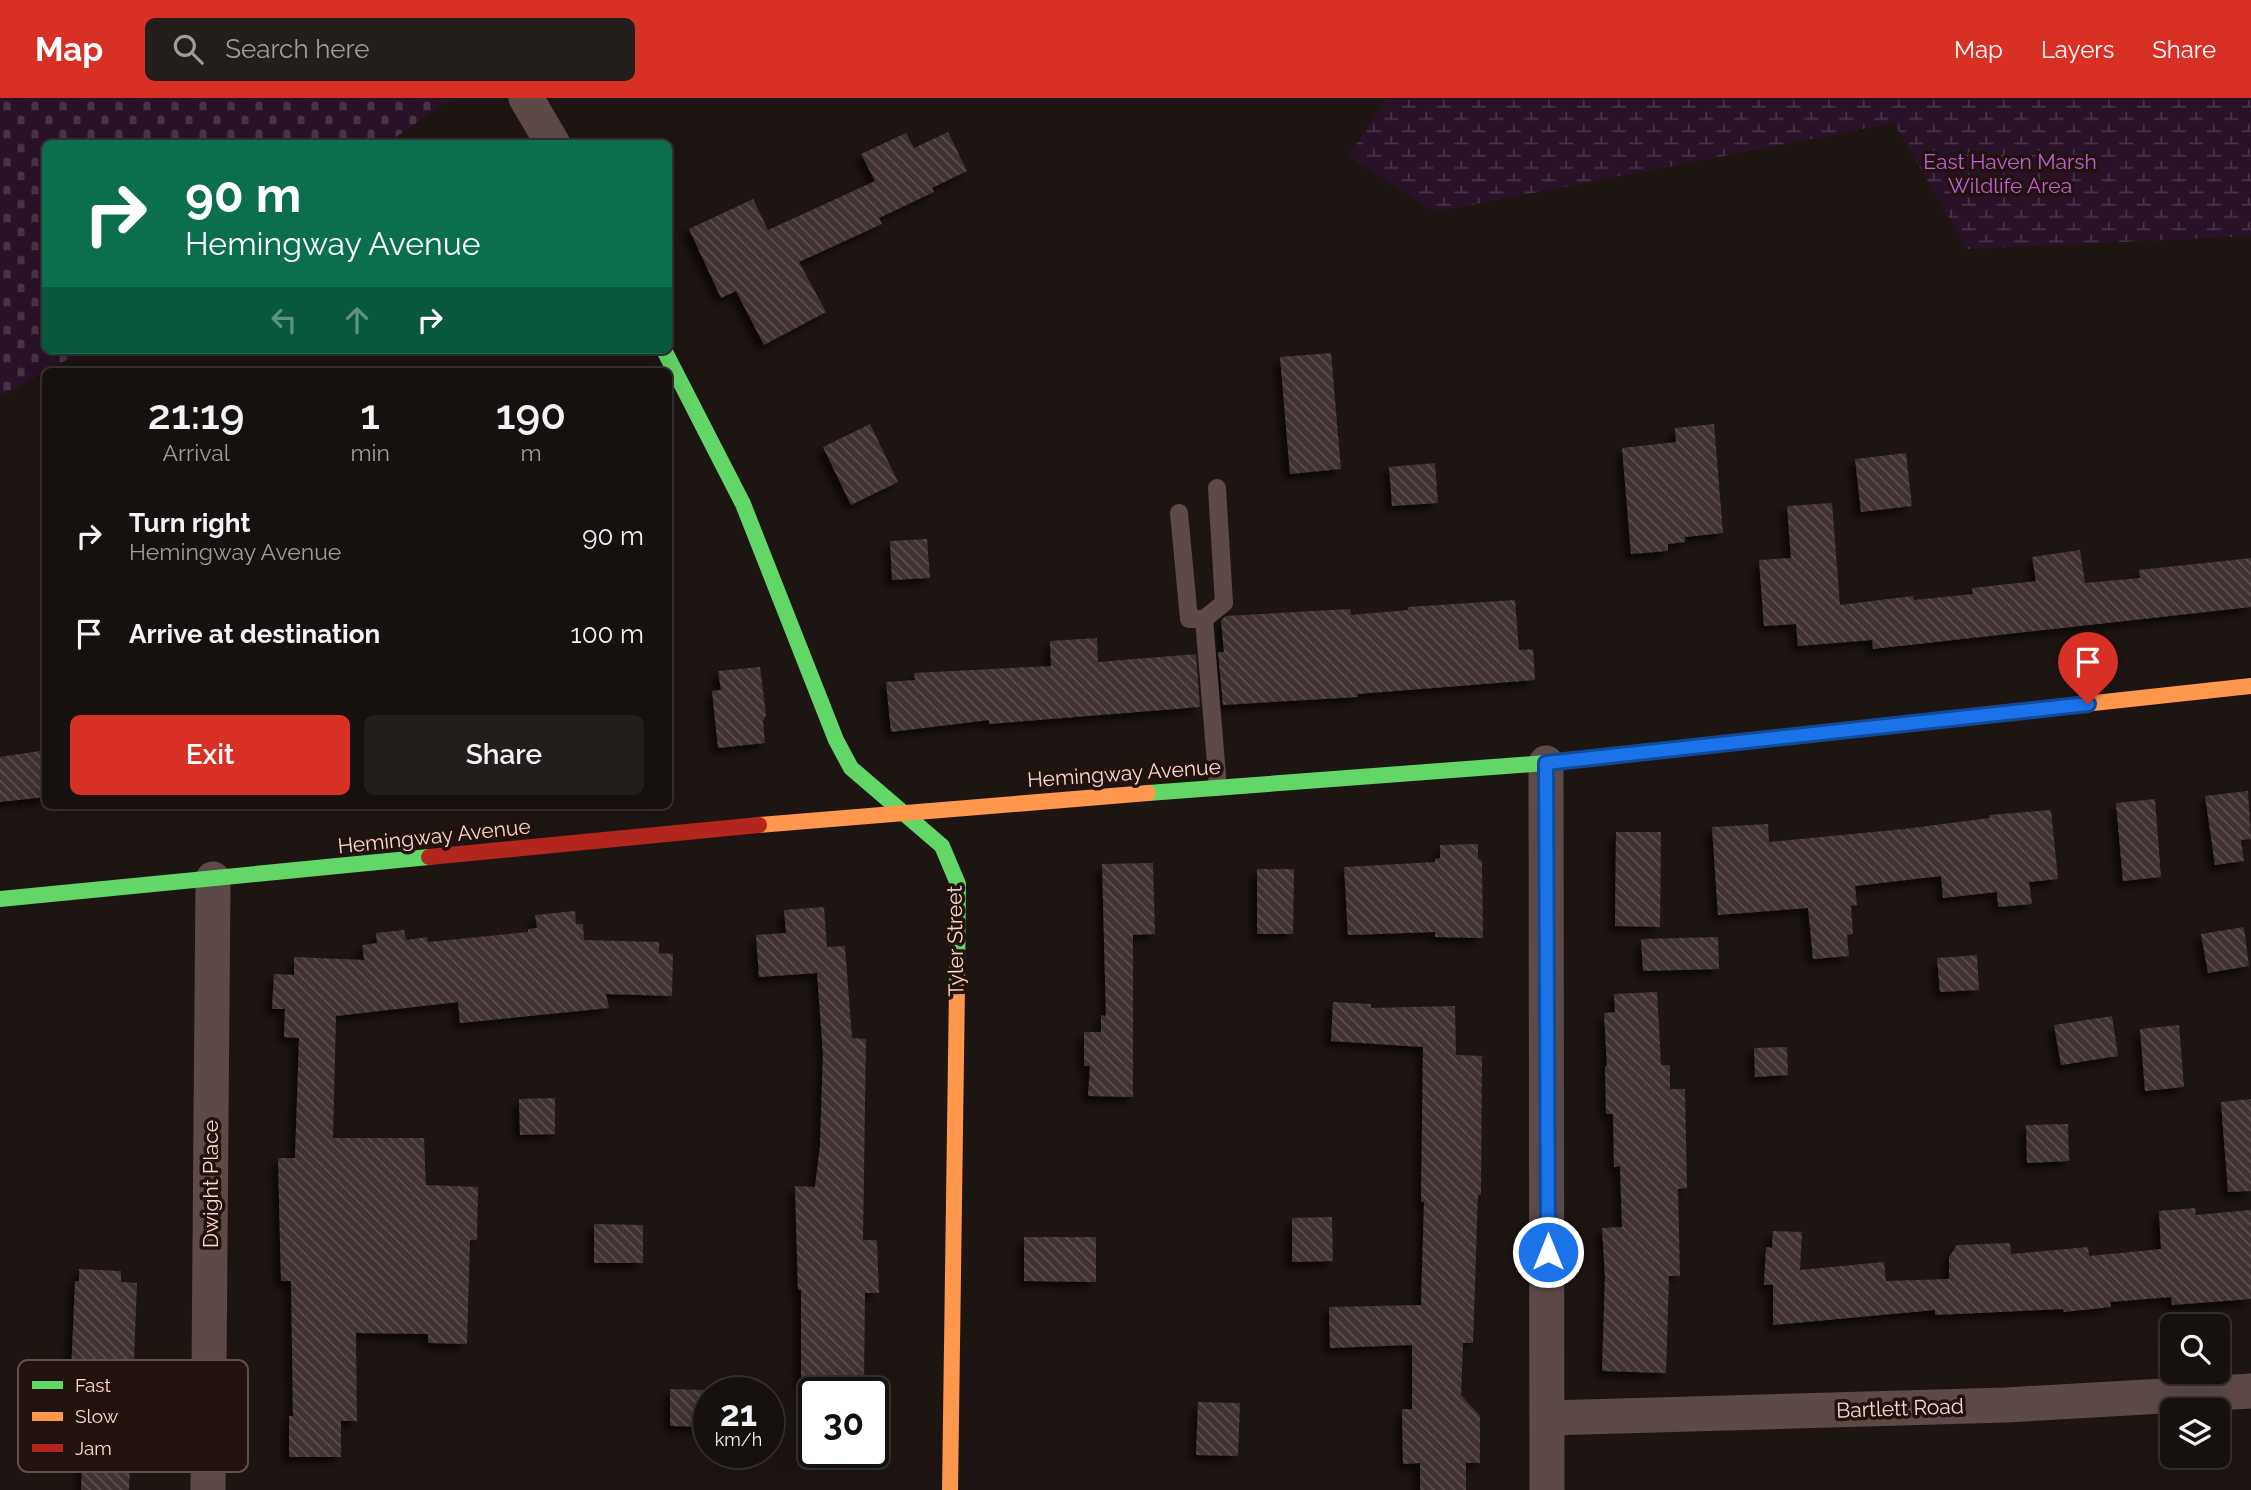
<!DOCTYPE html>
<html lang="en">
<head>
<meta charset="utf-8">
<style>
  body { margin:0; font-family:Raleway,sans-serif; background:#231e1c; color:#f1f3f6; height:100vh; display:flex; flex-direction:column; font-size:26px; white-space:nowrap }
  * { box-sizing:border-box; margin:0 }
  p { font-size:23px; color:#9e9d9e }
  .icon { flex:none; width:38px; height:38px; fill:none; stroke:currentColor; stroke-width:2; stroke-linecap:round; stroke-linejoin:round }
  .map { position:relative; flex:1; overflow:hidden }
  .drawer { position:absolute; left:42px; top:270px; width:630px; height:441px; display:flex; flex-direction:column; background:#16100e; border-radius:10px; box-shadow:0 7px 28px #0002,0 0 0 2px #35302e }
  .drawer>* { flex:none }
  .guide { position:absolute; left:42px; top:42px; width:630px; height:214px; border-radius:10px; box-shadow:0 7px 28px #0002,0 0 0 2px #35302e; background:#0b6e4f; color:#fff; overflow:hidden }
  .controls { position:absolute; left:2160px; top:1216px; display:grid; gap:14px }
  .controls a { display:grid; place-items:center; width:70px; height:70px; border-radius:10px; background:#16100e; box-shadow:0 7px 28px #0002,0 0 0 2px #35302e; font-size:35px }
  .speed { position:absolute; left:693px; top:1279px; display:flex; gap:14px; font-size:35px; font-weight:700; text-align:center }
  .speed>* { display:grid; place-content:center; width:91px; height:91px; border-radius:50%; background:#16100e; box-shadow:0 7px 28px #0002,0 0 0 2px #35302e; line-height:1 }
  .speed small { font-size:18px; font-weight:400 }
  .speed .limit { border:4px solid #111; border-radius:10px; background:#fff; color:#111 }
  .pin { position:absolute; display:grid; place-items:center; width:60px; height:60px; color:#fff; margin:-72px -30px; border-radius:50% 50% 50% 0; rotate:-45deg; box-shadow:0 0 7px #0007 }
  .pin .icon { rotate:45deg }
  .me { position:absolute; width:77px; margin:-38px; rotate:0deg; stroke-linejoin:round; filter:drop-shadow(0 0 5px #0008) }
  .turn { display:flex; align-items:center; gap:24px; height:147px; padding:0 28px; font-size:32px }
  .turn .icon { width:91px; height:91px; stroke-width:2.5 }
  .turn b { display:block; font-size:49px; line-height:60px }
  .lanes { display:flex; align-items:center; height:66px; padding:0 28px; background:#0003; justify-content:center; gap:35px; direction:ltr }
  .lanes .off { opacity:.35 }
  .eta { display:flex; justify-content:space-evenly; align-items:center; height:119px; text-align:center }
  .eta b { font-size:42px; font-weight:600; line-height:49px }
  .primary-button { display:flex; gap:14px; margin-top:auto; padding:14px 28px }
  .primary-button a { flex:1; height:80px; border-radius:10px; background:#d93025; color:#fff; font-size:28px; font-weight:600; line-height:80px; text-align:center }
  .primary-button a+a { background:#231e1c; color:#f1f3f6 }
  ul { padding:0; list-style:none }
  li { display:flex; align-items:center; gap:21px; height:98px; padding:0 28px }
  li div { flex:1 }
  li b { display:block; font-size:26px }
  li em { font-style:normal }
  header { display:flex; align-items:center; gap:42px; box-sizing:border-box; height:98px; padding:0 35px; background:#d93025; color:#fff }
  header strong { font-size:33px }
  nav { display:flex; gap:38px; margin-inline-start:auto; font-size:24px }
  .search { width:490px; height:63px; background:#231e1c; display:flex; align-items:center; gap:18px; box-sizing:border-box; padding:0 24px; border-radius:10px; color:#9e9d9e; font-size:26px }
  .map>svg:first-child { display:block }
  .wetland { fill:url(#wetland-marsh) }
  .cemetery { fill:url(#cemetery-stones) }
  .building { fill:url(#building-back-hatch); filter:url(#shadow) }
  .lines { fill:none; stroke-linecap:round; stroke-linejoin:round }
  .lane { stroke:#5d4a48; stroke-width:18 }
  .street { stroke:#5d4a48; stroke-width:35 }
  .fast { stroke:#63d668; stroke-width:16 }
  .slow { stroke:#ff974d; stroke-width:16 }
  .jam { stroke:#b3261e; stroke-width:16 }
  .route-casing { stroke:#114b97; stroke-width:18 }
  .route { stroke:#1a73e8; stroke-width:12 }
  .labels { text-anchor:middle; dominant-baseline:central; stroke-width:7; stroke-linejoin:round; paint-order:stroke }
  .park-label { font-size:21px; fill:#c15fda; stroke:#21120e }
  .street-label { font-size:21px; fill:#fdd8d0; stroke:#21120e }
  .key { fill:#21120e; stroke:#634d48; stroke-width:2 }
  .key-label { font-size:19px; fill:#fdd8d0 }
</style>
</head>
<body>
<header>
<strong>Map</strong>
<div class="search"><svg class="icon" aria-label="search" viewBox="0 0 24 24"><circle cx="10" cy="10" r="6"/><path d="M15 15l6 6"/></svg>Search here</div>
<nav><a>Map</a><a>Layers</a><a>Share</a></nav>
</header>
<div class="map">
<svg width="2251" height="1392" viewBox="0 0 2251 1392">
  <defs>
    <pattern id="wetland-marsh" width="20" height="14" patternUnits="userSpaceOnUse" patternTransform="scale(1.75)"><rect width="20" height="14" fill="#291228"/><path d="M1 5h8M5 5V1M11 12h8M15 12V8" fill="none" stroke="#493446"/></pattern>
    <pattern id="cemetery-stones" width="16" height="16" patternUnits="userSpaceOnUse" patternTransform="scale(1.75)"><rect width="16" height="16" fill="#291228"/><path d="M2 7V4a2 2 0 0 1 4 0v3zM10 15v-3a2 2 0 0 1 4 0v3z" fill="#493446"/></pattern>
    <pattern id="building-back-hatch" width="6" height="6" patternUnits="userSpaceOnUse" patternTransform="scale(1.75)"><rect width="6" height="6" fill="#3f3330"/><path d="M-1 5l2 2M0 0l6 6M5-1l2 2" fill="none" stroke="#5c504d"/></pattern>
    <filter id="shadow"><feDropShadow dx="-6" dy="6" stdDeviation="3.5" flood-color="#0009"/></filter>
  </defs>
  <rect width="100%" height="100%" fill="#1d1512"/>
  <path class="wetland" d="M 1387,0 L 2251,0 L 2251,138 L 1967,151 L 1894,25 L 1435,114 L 1348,58 Z"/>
  <path class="cemetery" d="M 0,0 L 453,0 L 387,45 L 46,46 L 46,252 L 85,252 L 0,299 Z"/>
  <g class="building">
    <path d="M 948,34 L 967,73 L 932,90 L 934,94 L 879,120 L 882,126 L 799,164 L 826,214 L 764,247 L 736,193 L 721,200 L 689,131 L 753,101 L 768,132 L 875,83 L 861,56 L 906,35 L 914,50 Z"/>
    <path d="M 1331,255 L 1341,371 L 1290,376 L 1280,259 Z"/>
    <path d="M 870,326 L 898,384 L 851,407 L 823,349 Z"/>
    <path d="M 1714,326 L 1723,435 L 1685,439 L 1685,444 L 1668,446 L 1668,453 L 1631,456 L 1622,350 L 1676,344 L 1675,330 Z"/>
    <path d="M 1906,355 L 1912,408 L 1861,414 L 1855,361 Z"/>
    <path d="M 1435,365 L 1438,405 L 1392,408 L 1389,369 Z"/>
    <path d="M 1832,405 L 1840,507 L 1913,498 L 1914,502 L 1973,496 L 1972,490 L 2036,483 L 2032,459 L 2080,452 L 2085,485 L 2140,480 L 2139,472 L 2251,460 L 2251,509 L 1873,551 L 1872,542 L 1798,548 L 1796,526 L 1764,528 L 1759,462 L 1791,460 L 1787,408 Z"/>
    <path d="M 927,441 L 930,480 L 892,482 L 890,443 Z"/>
    <path d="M 1515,502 L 1519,552 L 1533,551 L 1535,582 L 1357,596 L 1358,599 L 1223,607 L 1218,554 L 1224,554 L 1221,522 L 1226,518 L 1350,511 L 1351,517 L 1408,512 L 1408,509 Z"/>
    <path d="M 1097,540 L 1098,564 L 1196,556 L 1200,609 L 989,626 L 989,622 L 891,634 L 886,584 L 915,582 L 914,575 L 1051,568 L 1050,543 Z"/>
    <path d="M 760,569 L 766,617 L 763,623 L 765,645 L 718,650 L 712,593 L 721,592 L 718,573 Z"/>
    <path d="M 46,652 L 46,699 L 0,704 L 0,659 Z"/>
    <path d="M 2248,693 L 2251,741 L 2241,742 L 2244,763 L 2215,767 L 2205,698 Z"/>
    <path d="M 2155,701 L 2161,779 L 2123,783 L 2116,705 Z"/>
    <path d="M 2051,712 L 2058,781 L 2029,784 L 2032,806 L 1998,809 L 1997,794 L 1943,800 L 1941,778 L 1855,788 L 1857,807 L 1851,808 L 1853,836 L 1847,837 L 1849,858 L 1813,861 L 1808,810 L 1718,817 L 1712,729 L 1768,726 L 1769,744 L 1904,731 L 1990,720 L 1989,717 Z"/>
    <path d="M 1616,734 L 1661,734 L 1660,829 L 1615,828 Z"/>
    <path d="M 1478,746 L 1478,760 L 1482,763 L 1483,840 L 1435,839 L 1435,834 L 1348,837 L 1344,769 L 1435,764 L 1435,761 L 1440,760 L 1440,747 Z"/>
    <path d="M 1153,765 L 1155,836 L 1133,837 L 1133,999 L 1088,998 L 1090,968 L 1084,968 L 1084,934 L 1101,934 L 1101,917 L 1106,918 L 1102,766 Z"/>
    <path d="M 1257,771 L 1294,771 L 1293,836 L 1257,836 Z"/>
    <path d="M 824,809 L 827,849 L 845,848 L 852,940 L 866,941 L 863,1142 L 877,1142 L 879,1195 L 865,1195 L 864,1288 L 801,1288 L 801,1192 L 798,1192 L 795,1088 L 815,1089 L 820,1048 L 823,956 L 817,875 L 759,879 L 756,837 L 786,835 L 784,812 Z"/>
    <path d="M 575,813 L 576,826 L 583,826 L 584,842 L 659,844 L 659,855 L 673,856 L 672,898 L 606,896 L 609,910 L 460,925 L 458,904 L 336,918 L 333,1040 L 424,1040 L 426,1087 L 478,1089 L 477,1142 L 470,1142 L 467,1246 L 428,1245 L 428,1236 L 356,1235 L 357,1323 L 341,1323 L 341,1359 L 289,1359 L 289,1318 L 293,1318 L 291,1183 L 281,1183 L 278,1060 L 295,1060 L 299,940 L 284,939 L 285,911 L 272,911 L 274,876 L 294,877 L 294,859 L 364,862 L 362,847 L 377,845 L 376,835 L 404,832 L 406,842 L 427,839 L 428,844 L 528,834 L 528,831 L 537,830 L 535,817 Z"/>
    <path d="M 2244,829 L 2249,868 L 2208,875 L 2201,836 Z"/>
    <path d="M 1718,839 L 1719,871 L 1643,873 L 1641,841 Z"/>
    <path d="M 1977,857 L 1979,892 L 1940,894 L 1937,860 Z"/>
    <path d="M 1657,894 L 1661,967 L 1670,967 L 1670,991 L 1685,991 L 1687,1090 L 1678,1091 L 1680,1178 L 1669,1178 L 1666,1275 L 1602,1273 L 1605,1179 L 1602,1130 L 1622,1129 L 1620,1068 L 1614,1069 L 1613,1016 L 1606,1016 L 1605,968 L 1607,968 L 1604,915 L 1615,914 L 1614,896 Z"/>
    <path d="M 1333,904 L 1371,906 L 1371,910 L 1455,908 L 1456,957 L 1482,958 L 1481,1097 L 1478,1097 L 1473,1245 L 1463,1245 L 1461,1297 L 1480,1318 L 1480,1365 L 1466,1365 L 1466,1392 L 1420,1392 L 1420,1365 L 1403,1366 L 1402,1311 L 1412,1311 L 1412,1247 L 1330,1250 L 1329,1209 L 1421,1207 L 1424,1104 L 1421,1104 L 1423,949 L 1331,943 Z"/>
    <path d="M 2112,918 L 2118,958 L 2061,967 L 2054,927 Z"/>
    <path d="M 2179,927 L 2184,989 L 2145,993 L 2140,931 Z"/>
    <path d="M 1787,949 L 1788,977 L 1755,979 L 1754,950 Z"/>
    <path d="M 555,1000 L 555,1036 L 520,1037 L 519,1001 Z"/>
    <path d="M 2251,1001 L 2251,1093 L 2228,1094 L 2221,1004 Z"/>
    <path d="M 2068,1026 L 2069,1063 L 2027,1065 L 2026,1027 Z"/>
    <path d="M 2195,1110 L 2196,1117 L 2251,1112 L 2251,1201 L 2172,1207 L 2171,1199 L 2110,1204 L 2111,1209 L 2064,1214 L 2063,1211 L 1935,1217 L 1935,1212 L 1773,1227 L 1773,1187 L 1764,1187 L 1766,1149 L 1772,1150 L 1773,1133 L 1802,1134 L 1800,1172 L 1884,1164 L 1886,1183 L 1949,1181 L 1949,1159 L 1957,1147 L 2010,1145 L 2011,1156 L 2088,1149 L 2089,1158 L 2161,1151 L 2159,1113 Z"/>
    <path d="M 1332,1119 L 1333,1163 L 1292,1164 L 1292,1120 Z"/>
    <path d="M 594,1126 L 643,1127 L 643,1165 L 594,1165 Z"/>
    <path d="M 1024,1139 L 1096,1139 L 1096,1184 L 1024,1183 Z"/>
    <path d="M 79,1171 L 121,1173 L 121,1184 L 137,1185 L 129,1392 L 81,1392 L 82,1355 L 50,1356 L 51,1277 L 71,1278 L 75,1183 L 79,1183 Z"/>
    <path d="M 670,1291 L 707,1292 L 706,1329 L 670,1328 Z"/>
    <path d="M 1198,1304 L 1240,1305 L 1238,1358 L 1196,1357 Z"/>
  </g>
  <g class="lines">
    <g class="lane">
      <path d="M 1179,415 L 1189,521 L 1204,521 L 1218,689"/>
      <path d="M 1204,521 L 1224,505 L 1217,390"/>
    </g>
    <g class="street">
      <path d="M 526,0 L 553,46"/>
      <path d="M 1546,665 L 1547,1392"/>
      <path d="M 1548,1320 L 2006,1307 L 2251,1293"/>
      <path d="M 208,1392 L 213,781"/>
    </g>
    <g class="fast">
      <path d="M 664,252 L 743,406 L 836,642 L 851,670 L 942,748 L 958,786 L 957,887"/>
      <path d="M 1148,695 L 1546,665 L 1947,621"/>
      <path d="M 0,801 L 429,759"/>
    </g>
    <g class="slow">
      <path d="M 1947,621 L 2251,588"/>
      <path d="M 759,727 L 1148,695"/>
      <path d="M 950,1392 L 957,887"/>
    </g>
    <path class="jam" d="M 429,759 L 759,727"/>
  </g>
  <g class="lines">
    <g class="route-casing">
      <path id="route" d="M 1548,1154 L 1546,665 L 2088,606"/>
    </g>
    <use href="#route" class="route"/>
  </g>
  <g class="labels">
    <g class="park-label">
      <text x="2010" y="63">East Haven Marsh<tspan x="2010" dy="24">Wildlife Area</tspan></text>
    </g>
    <g class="street-label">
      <text transform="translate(1124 675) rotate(-4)">Hemingway Avenue</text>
      <text transform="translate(434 738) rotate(-6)">Hemingway Avenue</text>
      <text transform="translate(955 843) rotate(-91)">Tyler Street</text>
      <text transform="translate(210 1086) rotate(-90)">Dwight Place</text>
      <text transform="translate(1900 1310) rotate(-2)">Bartlett Road</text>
    </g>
  </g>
  <rect x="18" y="1262" width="230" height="112" rx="10" class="key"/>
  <rect x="32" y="1283" width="31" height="8" fill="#63d668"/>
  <rect x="32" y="1314" width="31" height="9" fill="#ff974d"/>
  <rect x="32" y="1346" width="31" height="8" fill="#b3261e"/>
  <g class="key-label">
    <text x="75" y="1294">Fast</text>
    <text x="75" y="1325">Slow</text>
    <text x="75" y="1357">Jam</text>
  </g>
</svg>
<div class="controls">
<a><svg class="icon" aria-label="search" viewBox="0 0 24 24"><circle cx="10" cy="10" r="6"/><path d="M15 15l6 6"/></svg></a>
<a><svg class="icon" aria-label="layers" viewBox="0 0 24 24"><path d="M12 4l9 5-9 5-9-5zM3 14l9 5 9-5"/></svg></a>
</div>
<div class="speed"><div>21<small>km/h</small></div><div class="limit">30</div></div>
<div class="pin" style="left:2088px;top:606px;background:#d93025"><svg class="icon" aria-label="arrive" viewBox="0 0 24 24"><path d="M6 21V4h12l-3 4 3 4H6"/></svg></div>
<svg class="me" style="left:1548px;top:1154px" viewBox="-20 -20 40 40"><circle r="17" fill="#1a73e8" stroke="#fff" stroke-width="3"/><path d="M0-11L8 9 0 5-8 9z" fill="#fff"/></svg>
<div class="guide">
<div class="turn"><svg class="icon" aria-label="right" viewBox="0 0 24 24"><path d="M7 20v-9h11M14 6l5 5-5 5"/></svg><div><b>90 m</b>Hemingway Avenue</div></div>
<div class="lanes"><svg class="icon off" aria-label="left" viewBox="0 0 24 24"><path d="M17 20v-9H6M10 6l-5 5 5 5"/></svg><svg class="icon off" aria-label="ahead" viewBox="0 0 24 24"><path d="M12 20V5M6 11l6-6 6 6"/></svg><svg class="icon" aria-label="right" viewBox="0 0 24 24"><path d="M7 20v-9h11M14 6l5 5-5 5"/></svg></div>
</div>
<section class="drawer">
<div class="eta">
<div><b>21:19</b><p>Arrival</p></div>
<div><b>1</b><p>min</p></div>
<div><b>190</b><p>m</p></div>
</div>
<ul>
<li><svg class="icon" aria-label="right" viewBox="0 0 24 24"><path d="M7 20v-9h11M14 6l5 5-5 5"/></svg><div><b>Turn right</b><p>Hemingway Avenue</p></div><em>90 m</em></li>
<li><svg class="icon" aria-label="arrive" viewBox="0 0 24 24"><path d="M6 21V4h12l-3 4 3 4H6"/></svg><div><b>Arrive at destination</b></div><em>100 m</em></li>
</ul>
<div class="primary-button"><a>Exit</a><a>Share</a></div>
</section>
</div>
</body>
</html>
